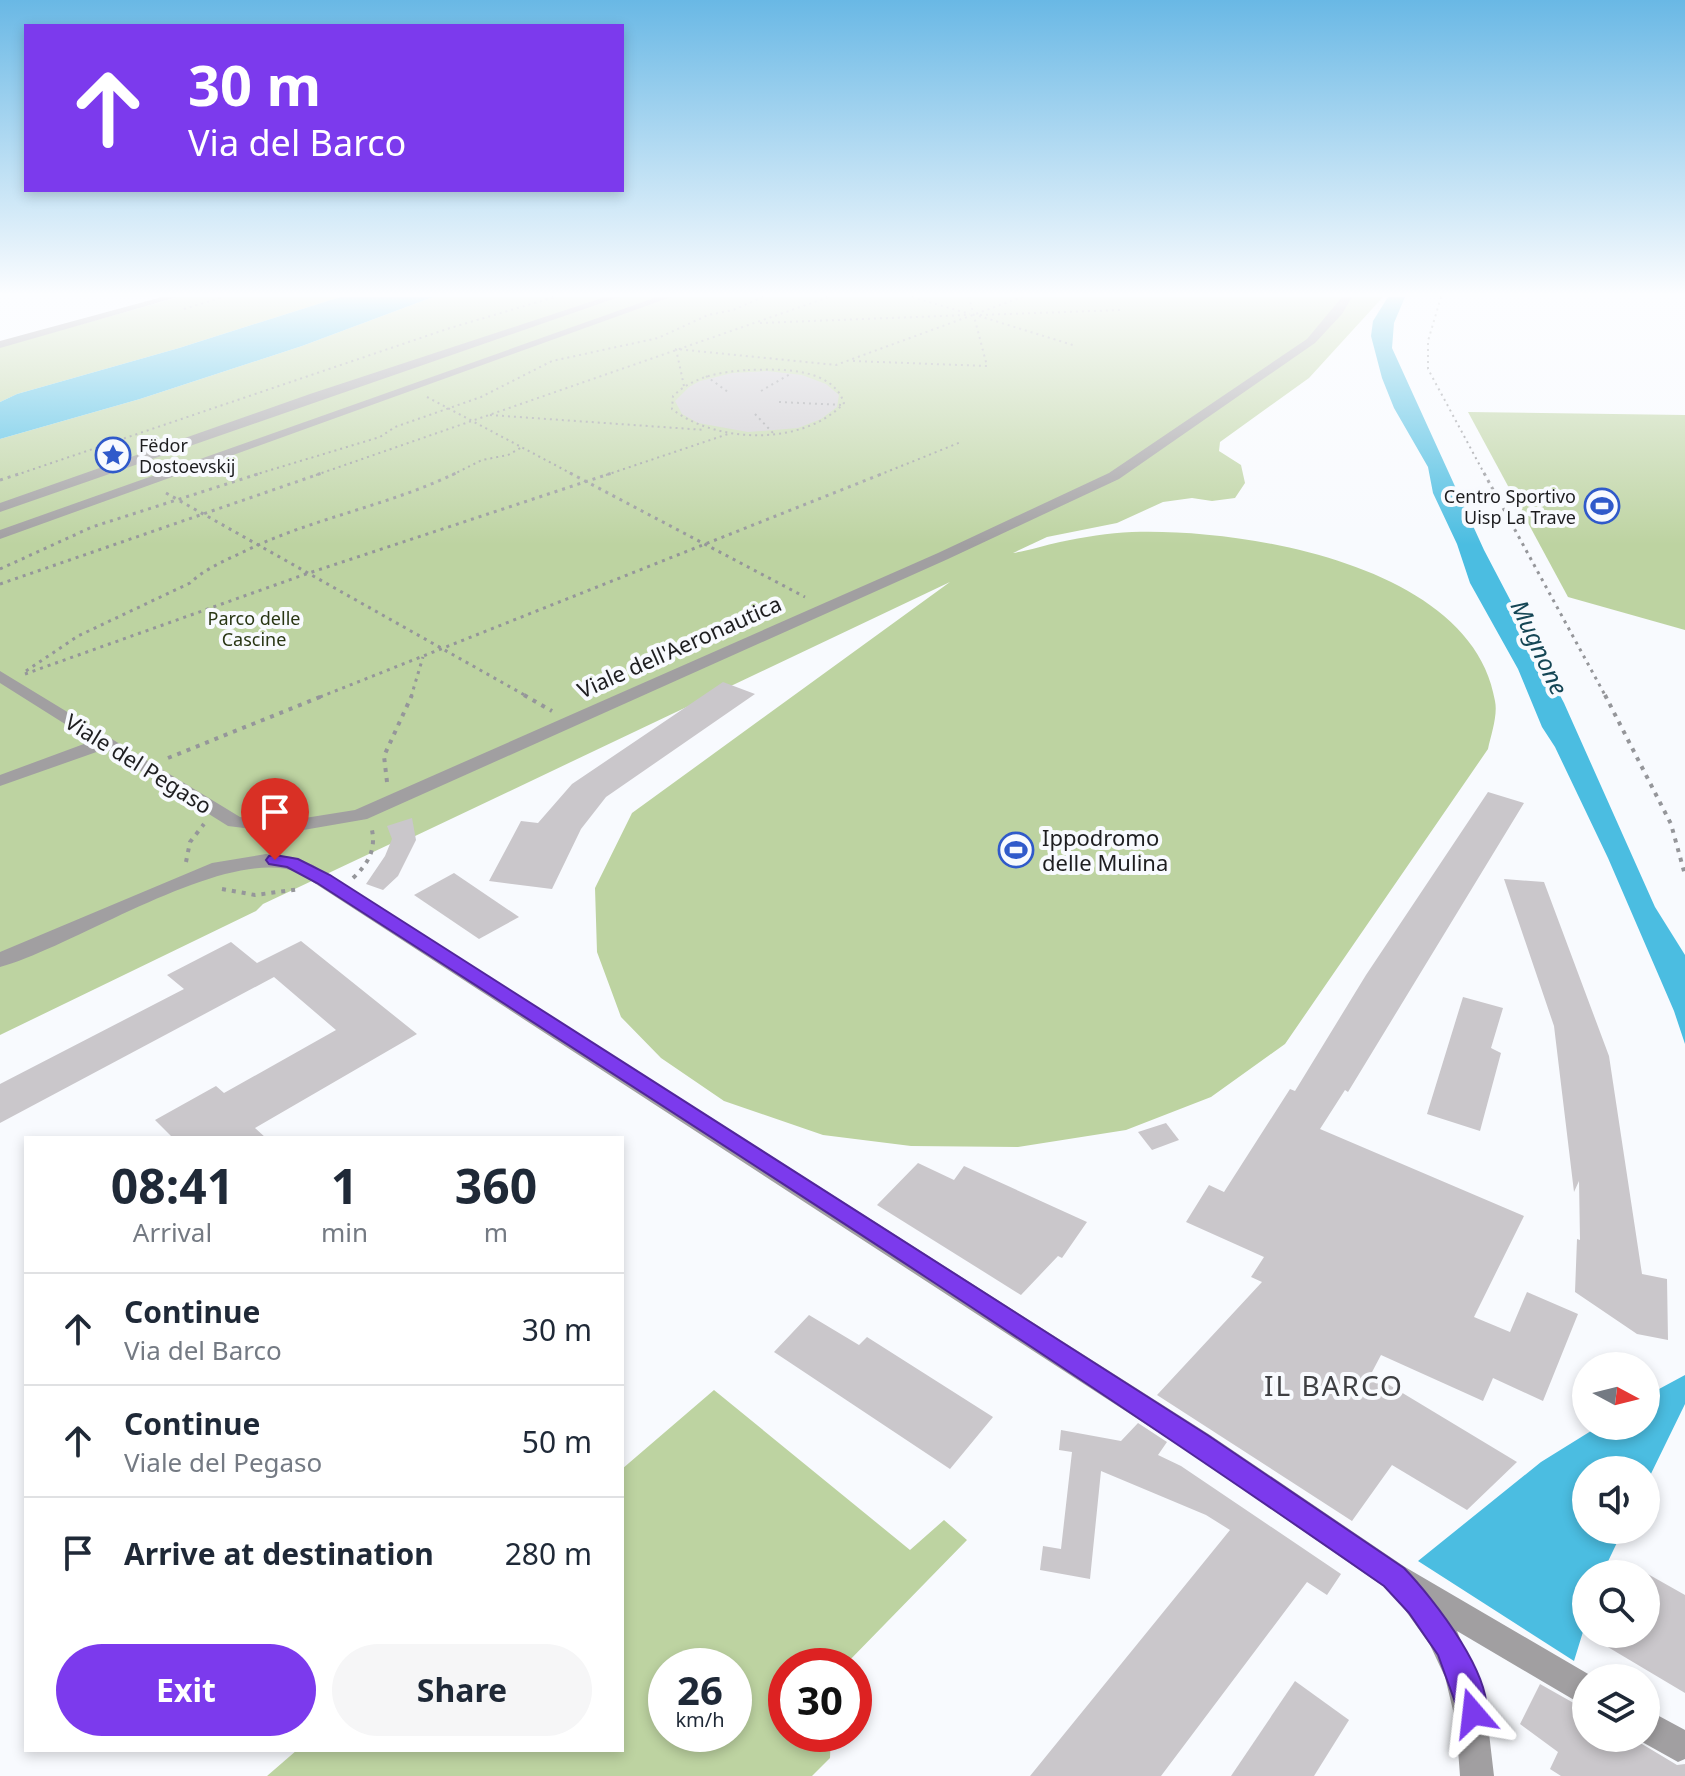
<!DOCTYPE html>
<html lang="en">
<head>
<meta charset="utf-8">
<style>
  body { margin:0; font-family:"Noto Sans",sans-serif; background:#f6f6f7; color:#1f2937; height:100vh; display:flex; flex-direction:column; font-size:30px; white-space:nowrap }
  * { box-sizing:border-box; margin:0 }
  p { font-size:26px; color:#747a83 }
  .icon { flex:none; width:44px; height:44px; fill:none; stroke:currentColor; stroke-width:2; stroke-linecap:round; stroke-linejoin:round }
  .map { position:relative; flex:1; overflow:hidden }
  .side { position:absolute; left:24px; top:1136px; width:600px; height:616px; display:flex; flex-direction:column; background:#fff; border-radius:0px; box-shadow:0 4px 12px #0003 }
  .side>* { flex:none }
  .hud { position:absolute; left:24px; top:24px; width:600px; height:168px; border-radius:0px; box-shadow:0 4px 12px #0003; background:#7c3aed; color:#fff; overflow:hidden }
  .needle { width:52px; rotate:97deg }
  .fabs { position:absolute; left:1572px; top:1352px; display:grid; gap:16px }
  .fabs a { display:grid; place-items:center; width:88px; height:88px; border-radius:50%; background:#fff; box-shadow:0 4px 12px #0003; font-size:40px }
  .speed { position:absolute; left:648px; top:1648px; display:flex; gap:16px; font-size:40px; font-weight:700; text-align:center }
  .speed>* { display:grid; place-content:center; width:104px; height:104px; border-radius:50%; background:#fff; box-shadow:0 4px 12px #0003; line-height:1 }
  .speed small { font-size:20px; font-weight:400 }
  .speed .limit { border:12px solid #d22; background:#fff; color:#111 }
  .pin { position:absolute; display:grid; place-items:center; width:68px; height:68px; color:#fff; margin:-82px -34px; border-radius:50% 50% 50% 0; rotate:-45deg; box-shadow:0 0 8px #0007 }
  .pin .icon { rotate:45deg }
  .me { position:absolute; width:88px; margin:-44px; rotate:343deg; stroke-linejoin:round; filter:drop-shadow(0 0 6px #0008) }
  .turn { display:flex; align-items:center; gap:28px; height:168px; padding:0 32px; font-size:36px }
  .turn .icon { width:104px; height:104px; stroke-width:2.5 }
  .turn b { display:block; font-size:56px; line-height:68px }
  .eta { display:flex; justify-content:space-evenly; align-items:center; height:136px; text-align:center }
  .eta b { font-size:48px; font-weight:700; line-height:56px }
  .primary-button { display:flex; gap:16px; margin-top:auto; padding:16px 32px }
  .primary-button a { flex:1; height:92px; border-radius:48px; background:#7c3aed; color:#fff; font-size:32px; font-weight:700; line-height:92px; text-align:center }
  .primary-button a+a { background:#f6f6f7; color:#1f2937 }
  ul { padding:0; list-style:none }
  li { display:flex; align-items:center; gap:24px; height:112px; padding:0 32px; border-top:2px solid #e0e1e3 }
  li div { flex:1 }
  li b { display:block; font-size:30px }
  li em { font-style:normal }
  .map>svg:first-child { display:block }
  .green { fill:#bdd3a1; fill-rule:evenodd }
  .water { fill:#4bbde1 }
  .building { fill:#cac7cb }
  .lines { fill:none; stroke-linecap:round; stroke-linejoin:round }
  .path-far2 { stroke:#95969a; stroke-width:2; stroke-dasharray:2 4; stroke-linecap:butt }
  .path-far1 { stroke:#95969a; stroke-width:3; stroke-dasharray:3 5; stroke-linecap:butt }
  .path { stroke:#95969a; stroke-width:4; stroke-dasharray:4 6; stroke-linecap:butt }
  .street { fill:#a19fa1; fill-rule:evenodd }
  .route { fill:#7c3aed; stroke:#51269a; stroke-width:2 }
  .labels { text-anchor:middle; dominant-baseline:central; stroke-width:8; stroke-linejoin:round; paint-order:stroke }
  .far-poi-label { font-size:18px; fill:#1e1e20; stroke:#f8fafe; text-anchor:start }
  .far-park-label { font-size:18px; fill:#293614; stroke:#f8fafe }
  .street-label { font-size:22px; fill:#1e1e20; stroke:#f8fafe }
  .poi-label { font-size:22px; fill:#1e1e20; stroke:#f8fafe; text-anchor:start }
  .water-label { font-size:24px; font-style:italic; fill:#154655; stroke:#f8fafe }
  .near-neighbourhood-label { font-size:28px; letter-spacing:2px; fill:#3e3f42; stroke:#f8fafe }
</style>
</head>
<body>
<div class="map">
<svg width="1685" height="1776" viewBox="0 0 1685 1776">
  <rect width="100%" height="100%" fill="#f8fafe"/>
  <g class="green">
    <path d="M 179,297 L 340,297 L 179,348 L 17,394 L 0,402 L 0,347 Z"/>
    <path d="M 433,297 L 1383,297 L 1309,378 L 1220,442 L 1219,451 L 1241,465 L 1245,483 L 1235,498 L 1212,501 L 1192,498 L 1163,502 L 1117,523 L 1047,537 L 1013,553 C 1028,551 1045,545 1060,542 C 1083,537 1109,533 1132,532 C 1244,528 1473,565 1495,701 C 1498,715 1491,735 1488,749 L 1285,1044 L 1211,1097 L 1126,1130 L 1018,1147 L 911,1146 L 823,1135 L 724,1101 L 661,1058 L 621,1017 L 597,952 L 595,888 L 632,813 L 950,582 L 413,837 L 405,837 L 263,904 L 256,911 L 0,1035 L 0,439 L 140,399 L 302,346 Z"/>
    <path d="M 1468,412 L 1685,415 L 1685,630 L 1568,597 Z"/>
    <path d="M 714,1390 L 910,1550 L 944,1520 L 967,1540 L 844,1666 L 786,1666 L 786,1734 L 831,1734 L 830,1758 L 812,1776 L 267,1776 L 297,1750 L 622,1750 L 622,1469 ZM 734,1666 L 734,1734 L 666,1734 L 666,1666 Z"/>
  </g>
  <g class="water">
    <path d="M 340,297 L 433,297 L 302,346 L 140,399 L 0,439 L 0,402 L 17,394 L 179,348 Z"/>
    <path d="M 1388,297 L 1405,297 L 1394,323 L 1392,348 L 1484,550 L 1564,703 L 1655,907 L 1685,955 L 1685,1044 L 1674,1011 L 1608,858 L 1555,747 L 1542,727 L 1518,669 L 1470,583 L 1457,544 L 1433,493 L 1428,467 L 1394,408 L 1382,378 L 1371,336 L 1373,321 Z"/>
    <path d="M 1685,1375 L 1685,1404 L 1646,1484 L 1646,1470 L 1586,1470 L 1586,1530 L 1623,1530 L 1602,1574 L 1586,1574 L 1586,1622 L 1574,1661 L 1418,1561 L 1541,1462 L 1599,1426 L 1646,1426 L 1646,1396 Z"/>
  </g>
  <g class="building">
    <path d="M 767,371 L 802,375 L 826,384 L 839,395 L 837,407 L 821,419 L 798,428 L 748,432 L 698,423 L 682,414 L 675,401 L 689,387 L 700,381 L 732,373 Z"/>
    <path d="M 723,682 L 755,694 L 606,797 L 581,829 L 552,889 L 489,881 L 521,821 L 538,823 L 572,784 Z"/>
    <path d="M 1488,792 L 1524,803 L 1348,1092 L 1345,1090 L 1320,1129 L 1524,1216 L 1474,1317 L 1510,1332 L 1527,1292 L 1578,1314 L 1543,1401 L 1493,1378 L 1483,1401 L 1381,1355 L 1371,1374 L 1517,1462 L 1467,1510 L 1392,1465 L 1352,1521 L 1157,1395 L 1262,1282 L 1251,1277 L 1264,1257 L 1186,1222 L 1209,1185 L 1224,1192 L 1290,1089 L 1295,1091 L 1366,975 Z"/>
    <path d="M 412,818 L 416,840 L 398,876 L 383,890 L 366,884 L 385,856 L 392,839 L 387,826 Z"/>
    <path d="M 454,873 L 519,917 L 479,939 L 414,895 Z"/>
    <path d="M 1504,879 L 1544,882 L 1609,1056 L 1642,1274 L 1667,1279 L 1668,1340 L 1637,1334 L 1575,1292 L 1577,1239 L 1580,1240 L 1579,1181 L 1574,1192 L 1554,1026 Z"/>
    <path d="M 301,941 L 417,1034 L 255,1128 L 266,1138 L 173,1138 L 155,1120 L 216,1086 L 224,1093 L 336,1030 L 274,977 L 0,1123 L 0,1084 L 184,989 L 167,975 L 231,942 L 257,963 Z"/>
    <path d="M 1463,997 L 1503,1008 L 1491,1048 L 1501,1053 L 1480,1131 L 1427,1114 Z"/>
    <path d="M 1166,1123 L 1179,1140 L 1152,1150 L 1138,1132 Z"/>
    <path d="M 918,1163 L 954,1180 L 964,1166 L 1087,1222 L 1062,1258 L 1058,1256 L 1021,1295 L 877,1205 Z"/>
    <path d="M 809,1315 L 859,1345 L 867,1337 L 993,1417 L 950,1469 L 774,1352 Z"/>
    <path d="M 1138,1423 L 1167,1442 L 1158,1455 L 1181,1466 L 1341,1574 L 1327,1595 L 1307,1582 L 1161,1776 L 1030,1776 L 1230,1530 L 1206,1515 L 1101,1471 L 1090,1579 L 1040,1570 L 1043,1546 L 1061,1549 L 1072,1452 L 1059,1450 L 1061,1430 L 1121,1441 Z"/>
    <path d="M 1646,1573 L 1685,1595 L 1685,1693 L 1586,1634 L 1646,1634 Z"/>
    <path d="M 1295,1681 L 1349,1720 L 1314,1776 L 1231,1776 Z"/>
    <path d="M 1540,1684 L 1586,1710 L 1586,1738 L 1632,1738 L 1677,1765 L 1685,1764 L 1685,1776 L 1561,1776 L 1550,1769 L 1558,1752 L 1520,1724 Z"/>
  </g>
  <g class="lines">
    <g class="path-far2">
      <path d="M 912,297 L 970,314"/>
      <path d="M 1441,297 L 1428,341 L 1428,369 L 1485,475"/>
      <path d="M 184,309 L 223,297"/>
      <path d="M 980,315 L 1121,310"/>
      <path d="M 979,316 L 1076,346"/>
      <path d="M 760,323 L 967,315"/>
      <path d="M 853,361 L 987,366 L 969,297"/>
      <path d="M 748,370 C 780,369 832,367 844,403 C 804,446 717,444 672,409 L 673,396 C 694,376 720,372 748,370 Z"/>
      <path d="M 706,376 L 728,392"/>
      <path d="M 684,386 L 676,349 L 836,365 L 1022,297"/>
      <path d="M 761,391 L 792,373"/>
      <path d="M 427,397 L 574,475"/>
      <path d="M 779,402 L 843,405"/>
      <path d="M 755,414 L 773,433"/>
      <path d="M 490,415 L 705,430"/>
      <path d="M 16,475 L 450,328 L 555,297"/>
      <path d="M 254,475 L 380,437 L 395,427 L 481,397 L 552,361 L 658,338 L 708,315 L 733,310 L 763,297"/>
      <path d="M 316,475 L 829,297"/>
      <path d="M 452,475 L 482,460 L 508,455 L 522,447"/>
      <path d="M 606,475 L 731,433"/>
      <path d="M 879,475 L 961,442"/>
    </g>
    <g class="path-far1">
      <path d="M 570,473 L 805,597"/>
      <path d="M 1484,473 L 1606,697"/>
      <path d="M 0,480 L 22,473"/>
      <path d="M 166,493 L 528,697"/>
      <path d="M 0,569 L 92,527 L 261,473"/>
      <path d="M 0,584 L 322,473"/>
      <path d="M 26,671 L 78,636 L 190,583 C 205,569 224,561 243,552 C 312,518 388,506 456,473"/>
      <path d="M 25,674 L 306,574 L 612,473"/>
      <path d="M 320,697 L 884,473"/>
      <path d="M 411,697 L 423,657"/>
    </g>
    <g class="path">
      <path d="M 524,695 L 552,711"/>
      <path d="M 1605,695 L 1671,824 L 1685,875"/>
      <path d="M 168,758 L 325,695"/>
      <path d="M 387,782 L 384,756 L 412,695"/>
      <path d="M 252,804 L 303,804"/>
      <path d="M 186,862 L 190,842 L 204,824"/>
      <path d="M 353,878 C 368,864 376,850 372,830"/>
      <path d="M 222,889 L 255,895 L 300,889"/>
    </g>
    <g class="street">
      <path d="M 162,297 L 178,297 L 0,348 L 0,341 Z"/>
      <path d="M 605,297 L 619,297 L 0,512 L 0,503 L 310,394 Z"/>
      <path d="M 657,297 L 671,297 L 0,539 L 0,530 Z"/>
      <path d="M 1342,297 L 1352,297 L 1342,314 L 1315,343 L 1119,479 L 948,559 L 367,819 L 286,833 L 228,826 L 105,749 L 0,786 L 0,775 L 92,741 L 0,683 L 0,671 L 240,817 L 286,821 L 355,810 L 938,553 L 1109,473 L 1307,339 Z"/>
      <path d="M 266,854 L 292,857 L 313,865 L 1210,1435 L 1405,1567 L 1595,1678 L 1586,1678 L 1586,1707 L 1457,1631 L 1485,1699 L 1494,1776 L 1460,1776 L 1456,1723 L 1445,1677 L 1430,1645 L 1393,1593 L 1190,1453 L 299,873 C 228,843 75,947 0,967 L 0,952 L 212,863 Z"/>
      <path d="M 1646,1709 L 1685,1730 L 1685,1759 L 1678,1762 L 1635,1738 L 1646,1738 Z"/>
    </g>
  </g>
  <linearGradient id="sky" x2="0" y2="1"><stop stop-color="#69b8e5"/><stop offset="0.54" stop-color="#fcfdff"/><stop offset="1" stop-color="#fcfdff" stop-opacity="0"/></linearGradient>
  <rect width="1685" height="545" fill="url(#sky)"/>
  <path class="route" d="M 275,855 L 298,859 L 330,875 L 1209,1436 L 1404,1568 C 1432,1597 1501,1683 1484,1724 L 1473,1728 L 1463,1724 L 1438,1655 L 1409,1613 L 1384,1586 C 1035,1343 675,1114 317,883 L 287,867 L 269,864 L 266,860 L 269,856 Z"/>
  <defs>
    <g id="sight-ring" transform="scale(1.8)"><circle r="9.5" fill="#f8fafe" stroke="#305aca" stroke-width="1.5"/><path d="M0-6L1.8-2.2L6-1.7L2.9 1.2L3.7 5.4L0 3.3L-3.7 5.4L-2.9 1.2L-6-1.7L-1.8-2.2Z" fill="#305aca"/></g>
    <g id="stadium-ring" transform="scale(1.8)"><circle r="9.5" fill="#f8fafe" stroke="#305aca" stroke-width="1.5"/><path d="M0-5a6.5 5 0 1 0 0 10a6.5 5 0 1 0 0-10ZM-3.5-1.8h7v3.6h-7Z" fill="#305aca"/></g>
  </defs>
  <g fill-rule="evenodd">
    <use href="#sight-ring" x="113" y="455"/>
    <use href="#stadium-ring" x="1602" y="506"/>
    <use href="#stadium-ring" x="1016" y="850"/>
  </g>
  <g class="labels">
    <g class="far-poi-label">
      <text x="139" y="445">Fëdor<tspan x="139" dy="21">Dostoevskij</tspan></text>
      <text x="1576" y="496" text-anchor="end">Centro Sportivo<tspan x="1576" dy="21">Uisp La Trave</tspan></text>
    </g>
    <g class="far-park-label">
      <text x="254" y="618">Parco delle<tspan x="254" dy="21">Cascine</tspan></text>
    </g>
    <g class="street-label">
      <text transform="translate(679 646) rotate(-24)">Viale dell'Aeronautica</text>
      <text transform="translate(139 763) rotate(32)">Viale del Pegaso</text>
    </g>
    <g class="poi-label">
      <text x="1042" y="837">Ippodromo<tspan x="1042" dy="25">delle Mulina</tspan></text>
    </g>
    <g class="water-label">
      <text transform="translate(1540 647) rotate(65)">Mugnone</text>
    </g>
    <g class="near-neighbourhood-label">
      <text x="1334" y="1385">IL BARCO</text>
    </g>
  </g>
</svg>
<div class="fabs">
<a><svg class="needle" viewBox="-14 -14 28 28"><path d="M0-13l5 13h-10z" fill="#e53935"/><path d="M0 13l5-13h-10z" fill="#747a83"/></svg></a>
<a><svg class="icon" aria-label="sound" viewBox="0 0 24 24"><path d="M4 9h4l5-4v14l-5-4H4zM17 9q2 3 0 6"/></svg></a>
<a><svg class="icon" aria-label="search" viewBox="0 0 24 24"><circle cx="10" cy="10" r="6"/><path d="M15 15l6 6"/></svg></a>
<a><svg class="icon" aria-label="layers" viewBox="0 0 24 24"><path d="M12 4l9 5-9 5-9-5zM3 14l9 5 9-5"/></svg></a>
</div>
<div class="speed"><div>26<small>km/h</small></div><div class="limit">30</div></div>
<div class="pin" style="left:275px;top:860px;background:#d93025"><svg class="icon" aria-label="arrive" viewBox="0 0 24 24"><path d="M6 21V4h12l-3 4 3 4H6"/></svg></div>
<svg class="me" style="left:1473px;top:1713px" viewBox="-20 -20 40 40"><path d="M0-17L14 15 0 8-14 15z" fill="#7c3aed" stroke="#fff" stroke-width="4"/></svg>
<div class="hud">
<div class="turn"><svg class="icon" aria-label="ahead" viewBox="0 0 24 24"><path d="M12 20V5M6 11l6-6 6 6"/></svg><div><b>30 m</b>Via del Barco</div></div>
</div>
<section class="side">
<div class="eta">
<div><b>08:41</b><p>Arrival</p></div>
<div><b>1</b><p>min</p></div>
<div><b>360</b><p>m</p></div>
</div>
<ul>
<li><svg class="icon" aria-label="ahead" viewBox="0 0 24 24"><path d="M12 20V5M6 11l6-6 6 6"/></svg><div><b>Continue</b><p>Via del Barco</p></div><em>30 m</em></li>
<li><svg class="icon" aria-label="ahead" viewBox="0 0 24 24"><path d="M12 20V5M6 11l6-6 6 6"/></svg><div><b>Continue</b><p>Viale del Pegaso</p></div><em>50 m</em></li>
<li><svg class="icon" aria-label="arrive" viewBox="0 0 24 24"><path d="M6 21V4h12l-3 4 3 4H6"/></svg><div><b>Arrive at destination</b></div><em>280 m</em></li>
</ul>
<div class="primary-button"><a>Exit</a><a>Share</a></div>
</section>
</div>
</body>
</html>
